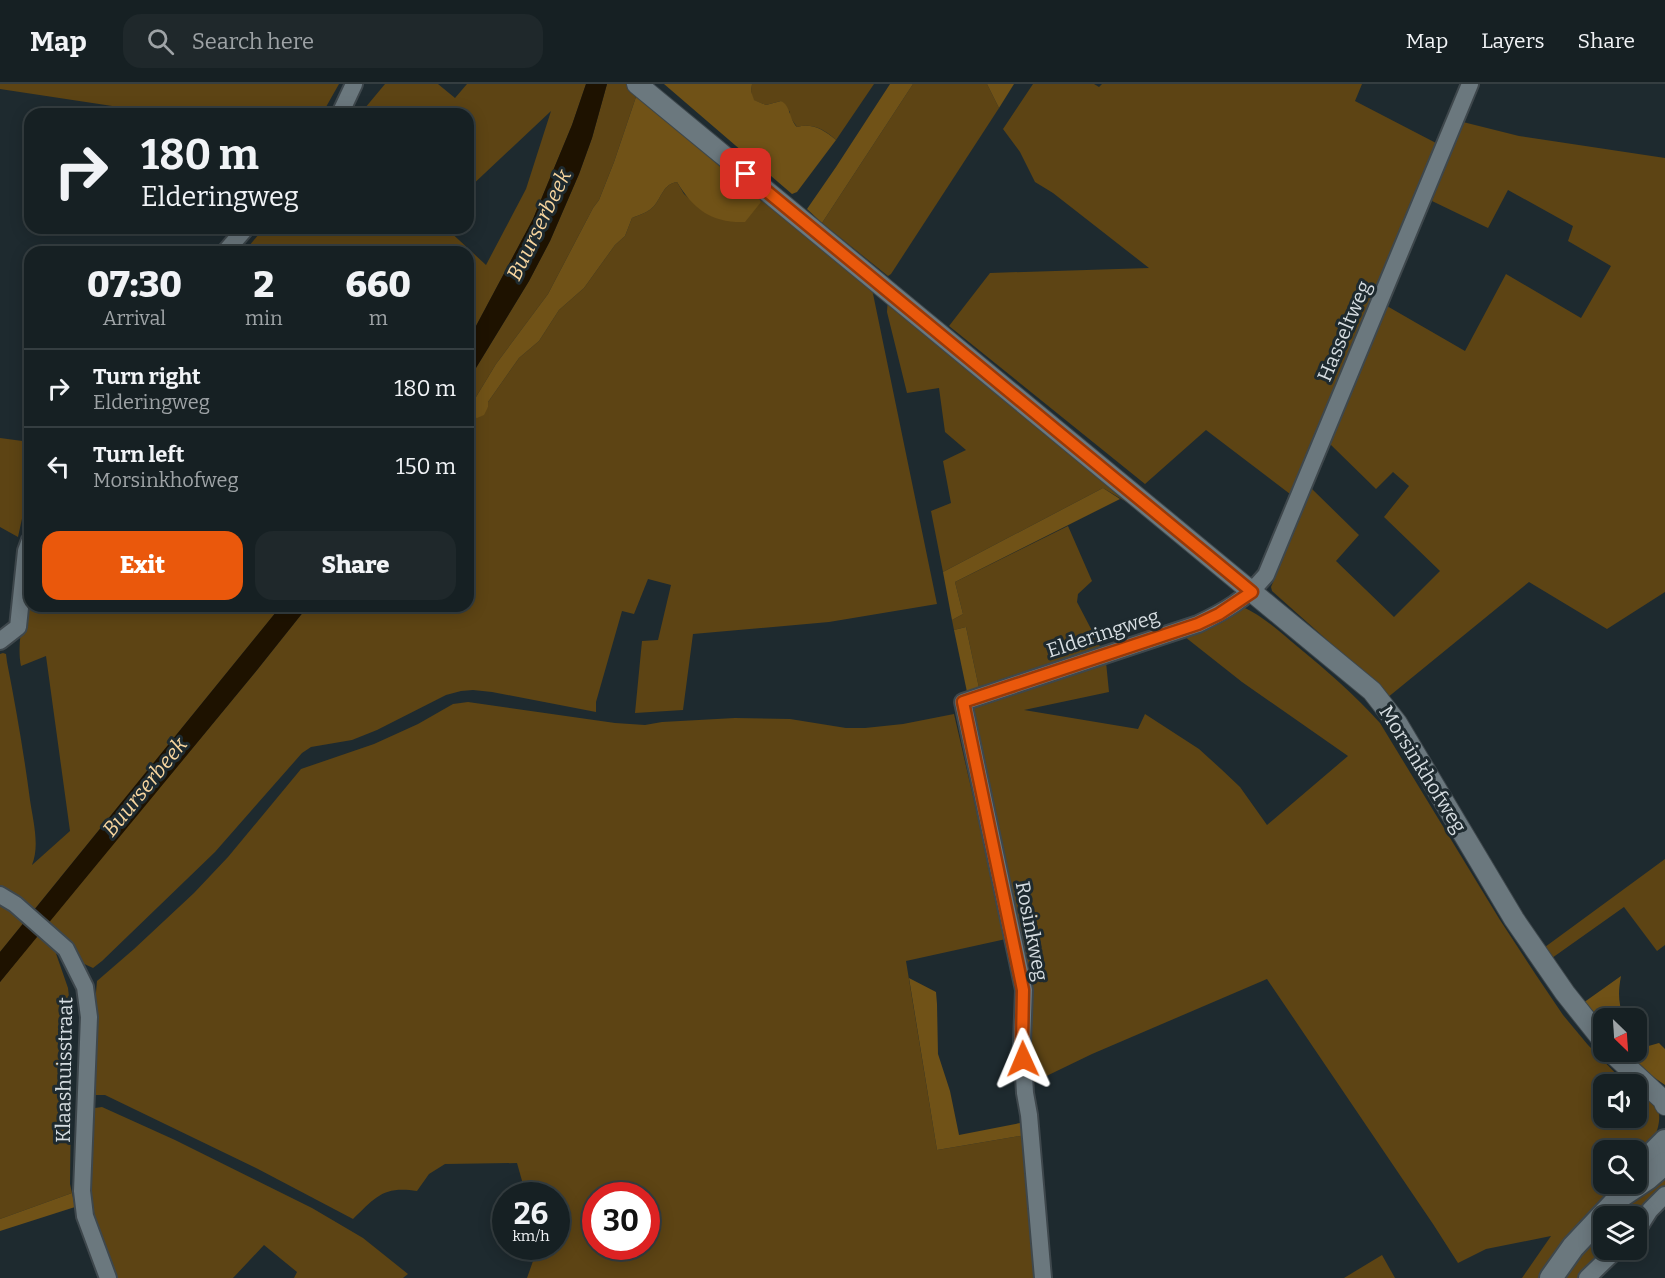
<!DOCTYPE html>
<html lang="en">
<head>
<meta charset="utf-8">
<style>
  body { margin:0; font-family:Bitter,serif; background:#1f282b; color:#f1f3f6; height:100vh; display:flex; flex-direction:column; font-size:22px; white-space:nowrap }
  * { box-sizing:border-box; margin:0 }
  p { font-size:20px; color:#9ea3a6 }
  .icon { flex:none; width:33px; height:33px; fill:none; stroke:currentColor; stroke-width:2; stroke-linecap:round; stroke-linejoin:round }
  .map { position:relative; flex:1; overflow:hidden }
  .panel { position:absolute; left:24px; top:162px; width:450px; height:366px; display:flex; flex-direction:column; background:#162023; border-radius:18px; box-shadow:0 3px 15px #0003,0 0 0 2px #353e41 }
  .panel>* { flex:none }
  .hud { position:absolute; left:24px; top:24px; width:450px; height:126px; border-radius:18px; box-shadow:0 3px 15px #0003,0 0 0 2px #353e41; background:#162023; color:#f1f3f6; overflow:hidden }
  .needle { width:39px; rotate:155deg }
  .fabs { position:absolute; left:1593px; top:924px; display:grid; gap:12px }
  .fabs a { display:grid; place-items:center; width:54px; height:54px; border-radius:12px; background:#162023; box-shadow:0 3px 15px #0003,0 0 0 2px #353e41; font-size:30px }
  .speed { position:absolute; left:492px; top:1098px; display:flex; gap:12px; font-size:30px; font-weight:700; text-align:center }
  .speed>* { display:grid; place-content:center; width:78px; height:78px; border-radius:50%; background:#162023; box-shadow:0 3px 15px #0003,0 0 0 2px #353e41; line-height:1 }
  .speed small { font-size:15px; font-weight:400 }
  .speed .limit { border:9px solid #d22; background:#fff; color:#111 }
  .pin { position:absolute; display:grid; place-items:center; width:51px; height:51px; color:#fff; margin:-26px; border-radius:12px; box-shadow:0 3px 9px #0006 }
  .me { position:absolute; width:66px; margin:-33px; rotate:359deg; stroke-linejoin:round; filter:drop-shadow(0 0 4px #0008) }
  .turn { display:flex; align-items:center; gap:21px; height:126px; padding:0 18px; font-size:27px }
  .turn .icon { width:78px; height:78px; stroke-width:2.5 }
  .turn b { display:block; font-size:42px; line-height:51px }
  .eta { display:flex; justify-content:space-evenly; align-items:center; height:102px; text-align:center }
  .eta b { font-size:36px; font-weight:800; line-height:42px }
  .cta { display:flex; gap:12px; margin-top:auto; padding:12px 18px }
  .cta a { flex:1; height:69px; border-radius:18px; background:#ea580c; color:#fff; font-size:24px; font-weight:800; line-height:69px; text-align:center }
  .cta a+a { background:#1f282b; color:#f1f3f6 }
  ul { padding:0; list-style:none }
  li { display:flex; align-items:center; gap:18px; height:78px; padding:0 18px; border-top:2px solid #353e41 }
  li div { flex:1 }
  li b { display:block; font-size:22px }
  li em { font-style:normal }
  header { display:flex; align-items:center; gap:36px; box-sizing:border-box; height:84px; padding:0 30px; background:#162023; border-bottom:2px solid #353e41 }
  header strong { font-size:28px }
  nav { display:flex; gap:33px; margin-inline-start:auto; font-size:21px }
  .search { width:420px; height:54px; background:#1f282b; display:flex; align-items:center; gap:15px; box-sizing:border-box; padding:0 21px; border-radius:18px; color:#9ea3a6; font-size:22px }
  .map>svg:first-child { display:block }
  .green { fill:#5d4414; fill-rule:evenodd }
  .forest { fill:#705217 }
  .water { fill:#1e1200 }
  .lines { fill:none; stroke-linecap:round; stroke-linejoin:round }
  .minor-casing { stroke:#3e474c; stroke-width:20 }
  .tertiary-casing { stroke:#3e474c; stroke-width:22 }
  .secondary-casing { stroke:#3e474c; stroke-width:26 }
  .minor { stroke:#6b787e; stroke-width:16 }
  .tertiary { stroke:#6b787e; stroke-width:20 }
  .secondary { stroke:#6b787e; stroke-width:22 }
  .route-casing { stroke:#983908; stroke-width:15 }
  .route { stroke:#ea580c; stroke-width:10 }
  .labels { text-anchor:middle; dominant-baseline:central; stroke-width:6; stroke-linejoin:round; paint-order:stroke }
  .street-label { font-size:20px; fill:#d6dde1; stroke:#1e2a2f }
  .water-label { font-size:21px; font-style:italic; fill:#f7d59e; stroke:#1e2a2f }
</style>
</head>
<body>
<header>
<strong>Map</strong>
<div class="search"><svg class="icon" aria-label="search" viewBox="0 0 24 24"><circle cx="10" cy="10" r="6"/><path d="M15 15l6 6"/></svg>Search here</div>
<nav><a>Map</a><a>Layers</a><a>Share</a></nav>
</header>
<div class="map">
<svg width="1665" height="1194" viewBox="0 0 1665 1194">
  <rect width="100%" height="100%" fill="#1e2a2f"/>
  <g class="green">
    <path d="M 0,0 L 339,0 L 322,30 L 165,30 L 0,5 Z"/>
    <path d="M 385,0 L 438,0 L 455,14 L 467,0 L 586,0 L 572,41 L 533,135 L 468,257 L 468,168 L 244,168 L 264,144 L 446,144 L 486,181 L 526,105 L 551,27 L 468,105 L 468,30 L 360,30 Z"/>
    <path d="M 607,0 L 631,0 L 638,7 L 614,78 L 599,116 L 593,124 L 548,210 L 496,280 L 470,323 L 471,332 L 488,323 L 488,318 L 519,274 L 539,257 L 559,226 L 584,204 L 615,161 L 625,152 L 632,134 C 639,131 649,128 654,122 C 662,113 663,100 677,98 L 684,110 L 704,128 L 761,118 L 760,115 L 871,200 L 937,520 L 829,538 L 693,550 L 683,626 L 635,629 L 642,557 L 658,556 L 671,501 L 648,495 L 634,530 L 622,527 L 596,618 L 596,628 L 492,608 L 473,606 L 461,607 L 446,611 L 377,646 L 352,656 L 311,663 L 302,669 L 215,768 L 102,877 L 93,884 L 80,878 L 48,839 L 257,586 L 308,522 L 468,522 L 468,297 L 529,197 L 550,157 L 579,90 L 592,54 Z"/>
    <path d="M 752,0 L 874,0 L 836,56 C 825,46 813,39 797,43 L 790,33 L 790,28 L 781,17 L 766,21 L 753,16 L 751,7 Z"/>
    <path d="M 913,0 L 987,0 L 999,24 L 891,190 L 888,192 L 822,139 Z"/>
    <path d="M 1033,0 L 1094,0 L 1099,3 L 1102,0 L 1362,0 L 1355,17 L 1436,59 L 1290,410 L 1206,346 L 1145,400 L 949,242 L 990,189 L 1149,184 L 1053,109 L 1035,98 L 1020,68 L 1003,45 Z"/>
    <path d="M 1463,38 L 1519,52 L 1665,74 L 1665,508 L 1607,545 L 1529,498 L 1387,614 L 1354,580 L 1272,507 L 1271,503 L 1312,405 L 1359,451 L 1336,477 L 1394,533 L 1440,487 L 1384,433 L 1409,402 L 1393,388 L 1376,405 L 1330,360 L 1387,222 L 1465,267 L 1506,190 L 1581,234 L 1611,182 L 1568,157 L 1573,142 L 1508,106 L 1488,144 L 1432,117 Z"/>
    <path d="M 888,213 L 1155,435 L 1103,404 L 943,488 L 931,427 L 951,419 L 943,377 L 966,366 L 945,348 L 939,304 L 907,309 L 887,228 Z"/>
    <path d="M 0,354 L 30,358 L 30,414 L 23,430 L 18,453 L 0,443 Z"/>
    <path d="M 1068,442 L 1092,497 L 1078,510 L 1077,518 L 1101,564 L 979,604 L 966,543 L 954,546 L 952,536 L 963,530 L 955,498 Z"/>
    <path d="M 30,503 L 30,522 L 281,522 L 34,826 L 16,811 L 0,802 L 0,570 L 3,569 L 6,570 L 7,578 C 16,624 24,670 30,716 C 33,737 40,761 32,781 L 70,747 L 46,572 L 21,582 C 16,557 25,528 30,503 Z"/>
    <path d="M 1241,522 C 1263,532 1279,547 1298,563 C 1327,587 1355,611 1380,639 L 1500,836 L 1536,891 L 1563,931 L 1588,961 L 1626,1000 L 1604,1000 L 1604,1034 L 1636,1034 L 1637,1008 C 1643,1012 1652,1016 1657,1021 C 1665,1042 1650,1064 1637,1079 L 1636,1066 L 1604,1066 L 1604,1100 L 1617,1100 L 1606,1110 L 1542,1194 L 1522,1194 L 1551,1152 L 1486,1165 L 1458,1179 L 1433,1140 L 1267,895 L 1092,970 L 1032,999 L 971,630 L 973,622 L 1106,578 L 1109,608 L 1024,626 L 1138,645 L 1145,630 L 1199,665 L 1221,685 L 1240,703 L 1267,741 L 1348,672 L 1242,598 L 1180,549 Z"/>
    <path d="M 468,618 L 615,639 L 645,641 L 662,638 L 735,634 L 790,635 L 846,644 L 865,644 L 903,640 L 954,630 L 1006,855 L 906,877 L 937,1066 L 1026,1051 L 1040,1194 L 527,1194 L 538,1163 L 556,1162 L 556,1112 L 526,1111 L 517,1079 L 445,1080 L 429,1090 L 417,1107 C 383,1102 376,1113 353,1135 L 258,1085 L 105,1011 L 96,1011 L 94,1006 L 95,919 L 97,897 L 134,865 L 194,809 L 228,773 L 301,685 L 374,660 L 418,640 L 453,620 ZM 596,1112 L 646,1112 L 646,1162 L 596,1162 Z"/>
    <path d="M 1665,775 L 1665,861 L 1657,867 L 1624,823 L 1552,874 L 1545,863 Z"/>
    <path d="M 0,817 L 26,836 L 0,868 Z"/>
    <path d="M 40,848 L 52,858 L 68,904 L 72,940 L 70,1100 L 72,1109 L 0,1135 L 0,898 Z"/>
    <path d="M 102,1023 L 175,1056 L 312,1124 L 363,1154 L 408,1190 L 403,1194 L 294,1194 L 297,1188 L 264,1161 L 233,1194 L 115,1194 L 95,1136 L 90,1096 L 95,1024 Z"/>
    <path d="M 1665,1083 L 1665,1105 L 1636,1132 L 1609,1132 Z"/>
    <path d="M 1603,1139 L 1604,1166 L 1611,1166 L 1581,1194 L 1561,1194 Z"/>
    <path d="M 1382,1171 L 1395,1194 L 1344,1194 Z"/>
  </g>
  <g class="forest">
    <path d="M 664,0 L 752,0 L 751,7 L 754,16 L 766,21 L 781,17 C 791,22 789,35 797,43 C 813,39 824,46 836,56 L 797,108 L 792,110 Z"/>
    <path d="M 890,0 L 913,0 L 822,139 L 807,125 L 836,83 Z"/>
    <path d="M 987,0 L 1014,0 L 999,24 Z"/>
    <path d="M 638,7 L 760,115 L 761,118 L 745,138 C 712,139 694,126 677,98 C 663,100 662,113 654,122 C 649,128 639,131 632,134 L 625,152 L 615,161 L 584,204 L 559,226 L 539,257 L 519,274 L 488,318 L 488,323 L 484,331 L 477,334 L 471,332 L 470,323 L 496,280 L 548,210 L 593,124 L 599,116 L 614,78 Z"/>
    <path d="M 1103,404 L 1120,415 L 955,498 L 963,530 L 952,536 L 943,488 Z"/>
    <path d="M 966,543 L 979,604 L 967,608 L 954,546 Z"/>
    <path d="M 1621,892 C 1618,908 1618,919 1624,934 L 1604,934 L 1603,945 L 1583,919 Z"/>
    <path d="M 909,894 L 936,908 L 937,920 L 938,970 L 950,1007 L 959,1051 L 1025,1038 L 1026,1051 L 937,1066 Z"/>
    <path d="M 1637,953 L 1645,963 L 1659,959 L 1665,965 L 1665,1001 L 1646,988 L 1624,968 L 1636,968 Z"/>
    <path d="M 72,1109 L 75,1123 L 0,1147 L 0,1135 Z"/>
  </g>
  <g class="water">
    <path d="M 586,0 L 607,0 L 592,54 L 579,90 L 550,157 L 529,197 L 468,297 L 468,257 L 533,135 L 572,41 Z"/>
    <path d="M 281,522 L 308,522 L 257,586 L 0,898 L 0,868 Z"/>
  </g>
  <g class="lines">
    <g class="minor-casing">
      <g id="minor">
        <path d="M 340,30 L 354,0"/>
        <path d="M 225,168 L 246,144"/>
        <path d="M 0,557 L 18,543 L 26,467 L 30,456"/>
        <path d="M 0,811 L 15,820 L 66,865 L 85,903 L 89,933 L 82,1107 L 85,1132 L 108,1194"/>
        <path d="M 1636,1148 L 1650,1126 L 1665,1111"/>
        <path d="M 1043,1194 L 1029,1031 L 1025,1009 L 1022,958 L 1024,906 L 963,618 L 1198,540 C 1225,527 1246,515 1266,491 L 1470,0"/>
        <path d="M 1587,1194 L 1616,1166"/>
      </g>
    </g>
    <g class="tertiary-casing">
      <g id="tertiary">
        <path d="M 637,0 L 1372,607 L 1397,639 L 1514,835 L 1565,909 L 1604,958"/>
        <path d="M 1611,968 L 1663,1016 L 1665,1021"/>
      </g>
    </g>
    <g class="secondary-casing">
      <g id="secondary">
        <path d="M 1636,1086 L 1665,1057"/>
        <path d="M 1551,1194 L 1573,1163 L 1621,1112 L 1648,1094 L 1665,1079"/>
      </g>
    </g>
    <use href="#minor" class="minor"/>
    <use href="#tertiary" class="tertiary"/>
    <use href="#secondary" class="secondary"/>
  </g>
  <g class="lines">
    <g class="route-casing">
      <path id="route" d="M 746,90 L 1252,508 L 1219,530 L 1198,540 L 963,618 L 1023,906 L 1022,958 L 1023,975"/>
    </g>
    <use href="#route" class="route"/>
  </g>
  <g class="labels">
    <g class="street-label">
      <text transform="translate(1344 247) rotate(-67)">Hasseltweg</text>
      <text transform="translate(1103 549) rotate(-18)">Elderingweg</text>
      <text transform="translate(1423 685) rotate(58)">Morsinkhofweg</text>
      <text transform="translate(1032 847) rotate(79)">Rosinkweg</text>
      <text transform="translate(64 986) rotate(-89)">Klaashuisstraat</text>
    </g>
    <g class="water-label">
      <text transform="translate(539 141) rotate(-64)">Buurserbeek</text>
      <text transform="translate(145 703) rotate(-51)">Buurserbeek</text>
    </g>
  </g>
</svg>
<div class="fabs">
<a><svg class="needle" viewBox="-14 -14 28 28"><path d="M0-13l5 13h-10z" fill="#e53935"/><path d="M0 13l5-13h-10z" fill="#9ea3a6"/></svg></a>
<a><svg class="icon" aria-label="sound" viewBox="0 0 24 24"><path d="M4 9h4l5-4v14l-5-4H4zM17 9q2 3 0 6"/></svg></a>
<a><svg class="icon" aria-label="search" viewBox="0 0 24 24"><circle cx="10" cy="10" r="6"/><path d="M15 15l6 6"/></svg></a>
<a><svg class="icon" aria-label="layers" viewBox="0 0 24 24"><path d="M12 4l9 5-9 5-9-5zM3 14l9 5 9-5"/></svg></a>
</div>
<div class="speed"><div>26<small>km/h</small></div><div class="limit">30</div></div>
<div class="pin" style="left:746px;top:90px;background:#d93025"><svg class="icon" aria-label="arrive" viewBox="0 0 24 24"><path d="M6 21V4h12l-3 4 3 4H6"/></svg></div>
<svg class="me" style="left:1023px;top:975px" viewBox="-20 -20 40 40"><path d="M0-17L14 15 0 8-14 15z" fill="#ea580c" stroke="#fff" stroke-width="4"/></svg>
<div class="hud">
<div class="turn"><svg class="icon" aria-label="right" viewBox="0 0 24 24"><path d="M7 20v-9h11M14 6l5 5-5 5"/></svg><div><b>180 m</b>Elderingweg</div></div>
</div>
<section class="panel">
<div class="eta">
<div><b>07:30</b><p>Arrival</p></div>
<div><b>2</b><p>min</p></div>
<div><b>660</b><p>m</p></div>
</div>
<ul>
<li><svg class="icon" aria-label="right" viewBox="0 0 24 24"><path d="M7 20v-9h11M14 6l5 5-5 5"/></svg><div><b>Turn right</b><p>Elderingweg</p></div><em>180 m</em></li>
<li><svg class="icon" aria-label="left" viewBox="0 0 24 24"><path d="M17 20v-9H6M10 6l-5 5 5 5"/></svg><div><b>Turn left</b><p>Morsinkhofweg</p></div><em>150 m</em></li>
</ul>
<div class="cta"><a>Exit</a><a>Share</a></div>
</section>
</div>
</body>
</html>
